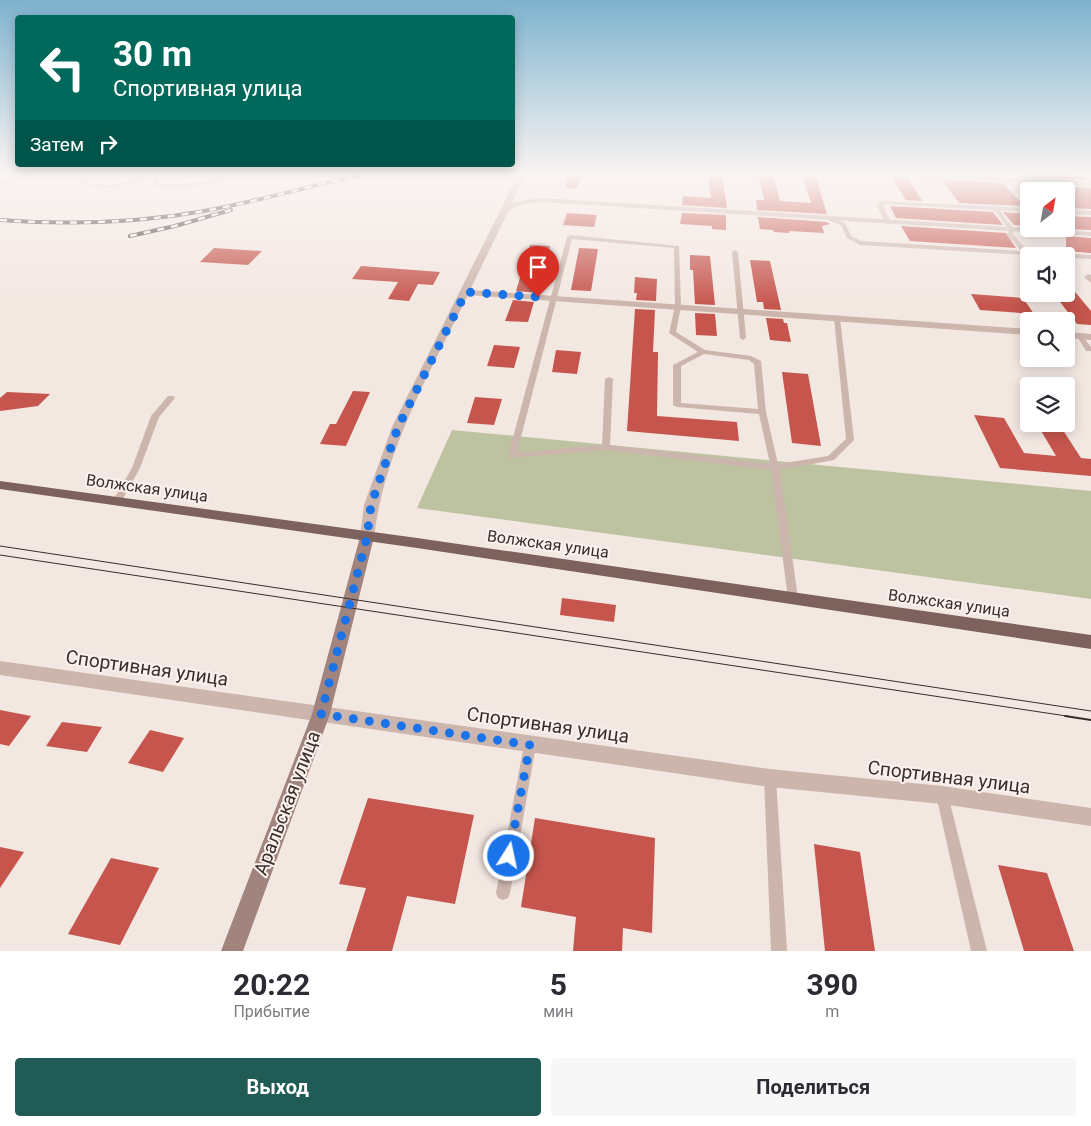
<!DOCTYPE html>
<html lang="ru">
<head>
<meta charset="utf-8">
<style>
  body { margin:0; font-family:Roboto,sans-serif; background:#f7f7f7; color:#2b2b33; height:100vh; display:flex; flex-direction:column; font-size:19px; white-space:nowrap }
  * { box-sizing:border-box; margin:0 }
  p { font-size:16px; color:#7c7c81 }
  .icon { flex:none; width:28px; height:28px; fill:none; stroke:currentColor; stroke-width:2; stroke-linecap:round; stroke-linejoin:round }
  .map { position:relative; height:951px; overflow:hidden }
  .side { display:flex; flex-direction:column; background:#fff; flex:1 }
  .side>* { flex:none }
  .guide { position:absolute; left:15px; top:15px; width:500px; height:152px; border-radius:5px; box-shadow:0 2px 12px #0003; background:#00695c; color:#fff; overflow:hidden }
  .needle { width:32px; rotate:31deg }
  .fabs { position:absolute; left:1020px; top:182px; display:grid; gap:10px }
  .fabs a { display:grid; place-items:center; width:55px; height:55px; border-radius:5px; background:#fff; box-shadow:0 2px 12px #0003; font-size:25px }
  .pin { position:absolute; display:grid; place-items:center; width:42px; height:42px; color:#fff; margin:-51px -21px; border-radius:50% 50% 50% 0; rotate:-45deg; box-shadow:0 0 5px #0007 }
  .pin .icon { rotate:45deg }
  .me { position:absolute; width:55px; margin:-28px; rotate:10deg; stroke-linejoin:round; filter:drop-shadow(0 0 4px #0008) }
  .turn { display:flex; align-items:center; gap:18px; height:105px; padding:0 15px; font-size:22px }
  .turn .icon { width:65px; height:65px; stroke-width:2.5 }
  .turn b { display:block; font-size:35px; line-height:42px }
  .then { display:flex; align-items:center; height:48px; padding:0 15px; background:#0003; gap:10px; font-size:19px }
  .eta { display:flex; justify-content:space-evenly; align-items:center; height:85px; text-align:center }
  .eta b { font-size:30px; font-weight:700; line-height:35px }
  .primary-button { display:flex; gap:10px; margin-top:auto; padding:10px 15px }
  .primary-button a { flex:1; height:58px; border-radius:5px; background:#205c55; color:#fff; font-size:20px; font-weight:700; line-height:58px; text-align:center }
  .primary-button a+a { background:#f7f7f7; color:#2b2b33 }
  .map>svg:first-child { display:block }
  .green { fill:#bdc3a0 }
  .building { fill:#c5554d }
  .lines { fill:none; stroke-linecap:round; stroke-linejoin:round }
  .lane { fill:#ccb5ac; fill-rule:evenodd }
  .street { fill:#ccb5ac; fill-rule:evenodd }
  .secondary { fill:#a0847d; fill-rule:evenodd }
  .primary { fill:#7c615c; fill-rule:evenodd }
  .tram-far1 { stroke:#3a2d2b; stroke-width:1 }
  .tram { stroke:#3a2d2b; stroke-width:2 }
  .rail-casing { stroke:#3a2d2b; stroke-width:4 }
  .rail { stroke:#fbf2ee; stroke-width:2.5; stroke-dasharray:7; stroke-linecap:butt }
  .route { stroke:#1a73e8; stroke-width:9; stroke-dasharray:0 16.2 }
  .labels { text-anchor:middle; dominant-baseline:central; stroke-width:4; stroke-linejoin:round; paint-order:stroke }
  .street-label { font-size:16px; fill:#3a2d2b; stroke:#fbf2ee }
  .near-street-label { font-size:19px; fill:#3a2d2b; stroke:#fbf2ee }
</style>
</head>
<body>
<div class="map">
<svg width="1091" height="951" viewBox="0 0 1091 951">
  <rect width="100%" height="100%" fill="#f3e7e1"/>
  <path class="green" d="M 452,430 L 1091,491 L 1091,599 L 417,508 Z"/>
  <g class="building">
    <path d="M 566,173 L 584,173 L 576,189 L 566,188 Z"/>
    <path d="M 708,173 L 722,173 L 727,208 L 682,205 L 683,196 L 711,198 Z"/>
    <path d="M 758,173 L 773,173 L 780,201 L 811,203 L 801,173 L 815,174 L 827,214 L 757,210 L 756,200 L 764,200 Z"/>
    <path d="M 1027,173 L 1081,173 L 1089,180 L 1031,177 Z"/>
    <path d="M 892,178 L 908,178 L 922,201 L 906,200 Z"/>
    <path d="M 942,180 L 1003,183 L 1024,206 L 959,203 Z"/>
    <path d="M 1039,185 L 1091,188 L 1091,209 L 1066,208 L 1066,191 L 1045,191 Z"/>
    <path d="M 890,206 L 993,212 L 1003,225 L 896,218 Z"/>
    <path d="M 1003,212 L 1029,214 L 1029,226 L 1014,225 Z"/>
    <path d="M 567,213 L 597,215 L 594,227 L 563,225 Z"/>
    <path d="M 682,213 L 726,215 L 726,230 L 712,229 L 712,226 L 680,224 Z"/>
    <path d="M 1066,216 L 1091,217 L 1091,230 L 1066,229 Z"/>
    <path d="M 758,217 L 827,222 L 830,224 L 822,226 L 824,233 L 789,231 L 789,233 L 774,232 L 773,230 L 760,229 Z"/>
    <path d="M 901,226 L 1006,233 L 1016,248 L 910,241 Z"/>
    <path d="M 1066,236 L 1091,238 L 1091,253 L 1066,251 Z"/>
    <path d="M 530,245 L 550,246 L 537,293 L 516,291 Z"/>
    <path d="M 214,248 L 262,251 L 248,265 L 200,262 Z"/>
    <path d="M 579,248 L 598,249 L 591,291 L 571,290 Z"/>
    <path d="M 690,255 L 710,256 L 715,305 L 695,304 L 693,270 L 690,270 Z"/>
    <path d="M 750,260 L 770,261 L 781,310 L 764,309 L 763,302 L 757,302 Z"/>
    <path d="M 361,266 L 440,272 L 433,285 L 418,284 L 409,301 L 388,299 L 398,282 L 352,279 Z"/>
    <path d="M 635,277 L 657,279 L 656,301 L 636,300 L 637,293 L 634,293 Z"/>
    <path d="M 1066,281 L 1091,311 L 1091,325 L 1077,324 L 1054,294 L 1066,294 Z"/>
    <path d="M 971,294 L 1023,298 L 1034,314 L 980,310 Z"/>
    <path d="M 513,300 L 534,302 L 528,322 L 505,321 Z"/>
    <path d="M 635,309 L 655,310 L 653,352 L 658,352 L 657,416 L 737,422 L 739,441 L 627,431 Z"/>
    <path d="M 695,313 L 715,314 L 717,336 L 696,335 Z"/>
    <path d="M 766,318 L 783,319 L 784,323 L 787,323 L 791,342 L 770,340 Z"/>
    <path d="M 494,345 L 520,347 L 514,368 L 487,366 Z"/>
    <path d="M 556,350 L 581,352 L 577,374 L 552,372 Z"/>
    <path d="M 782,372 L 808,374 L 821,446 L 792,443 Z"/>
    <path d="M 353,391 L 370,392 L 346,446 L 320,444 L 330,424 L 336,424 Z"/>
    <path d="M 7,392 L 50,394 L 38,406 L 0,411 L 0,398 Z"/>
    <path d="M 475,397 L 502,399 L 494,425 L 467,423 Z"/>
    <path d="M 974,415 L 1004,418 L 1024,453 L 1056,456 L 1037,424 L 1059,424 L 1081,458 L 1091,459 L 1091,476 L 1000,468 Z"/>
    <path d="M 562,598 L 616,605 L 614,622 L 560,615 Z"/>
    <path d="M 0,710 L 31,716 L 9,746 L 0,744 Z"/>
    <path d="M 62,722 L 102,727 L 87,752 L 46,746 Z"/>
    <path d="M 150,730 L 184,738 L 163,772 L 128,763 Z"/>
    <path d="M 368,798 L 474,815 L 455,904 L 407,896 L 392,951 L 346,951 L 366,888 L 339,884 Z"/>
    <path d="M 535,818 L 655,838 L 652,933 L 623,928 L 622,951 L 573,951 L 576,917 L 521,907 Z"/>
    <path d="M 814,844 L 860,852 L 875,951 L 825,951 Z"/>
    <path d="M 0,847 L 24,852 L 0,888 Z"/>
    <path d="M 111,858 L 159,868 L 120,945 L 68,934 Z"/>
    <path d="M 998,865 L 1047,873 L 1074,951 L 1024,951 Z"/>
  </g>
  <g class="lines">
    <g class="lane">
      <path d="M 30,173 L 36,173 L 22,181 L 0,183 L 0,181 L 19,179 Z"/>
      <path d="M 48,173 L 76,173 L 74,174 L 50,174 Z"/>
      <path d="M 87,173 L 91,173 L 86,183 L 113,186 L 147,177 L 150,173 L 155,173 L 151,179 L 113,188 L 81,185 Z"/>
      <path d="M 156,173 L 160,173 L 159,185 C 175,184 191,184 207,181 C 217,179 227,173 237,173 C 215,188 182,187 156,187 L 154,186 Z"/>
      <path d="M 880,201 L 1029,208 L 1029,212 L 999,210 L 1015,230 L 1013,234 L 1028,251 L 1091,255 L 1091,259 L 860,245 L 847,238 L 841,225 L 823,218 L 826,216 L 845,223 L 851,236 L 861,241 L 1021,251 L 1007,234 L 1009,230 L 994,210 L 884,204 L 883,206 L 891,222 L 888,224 L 885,222 L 877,206 Z"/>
      <path d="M 1066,210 L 1091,211 L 1091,215 L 1066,214 Z"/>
      <path d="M 570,235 L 679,246 L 681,306 L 676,332 L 705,350 L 751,356 L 761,361 L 766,412 L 778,464 L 828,456 L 846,439 L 834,318 L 837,316 L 840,318 L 854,440 L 834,460 L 780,470 L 798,598 L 797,601 L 793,602 L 789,601 L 788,598 L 771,470 L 606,450 L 509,458 L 508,456 L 567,237 ZM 572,239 L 674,248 L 675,306 L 669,333 L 698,352 L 673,365 L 673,405 L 677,407 L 759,414 L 770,464 L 610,445 L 613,379 L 609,377 L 605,379 L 602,445 L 517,453 ZM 704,354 L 749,360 L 754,364 L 758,409 L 681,403 L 681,366 Z"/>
      <path d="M 735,250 L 738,252 L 746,338 L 743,340 L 740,338 L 732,252 Z"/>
      <path d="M 1080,334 L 1082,335 L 1091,347 L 1091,351 L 1086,351 L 1077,336 Z"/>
      <path d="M 168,396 L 174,396 L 175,398 L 159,417 L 140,468 L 120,504 L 114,504 L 112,502 L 132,468 L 151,416 Z"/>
      <path d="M 530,739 L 534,741 L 536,745 L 510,893 L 508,898 L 503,900 L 498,898 L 496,893 L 524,745 L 526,741 Z"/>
      <path d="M 770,772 L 775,773 L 776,778 L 787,951 L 771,951 L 764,778 L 765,773 Z"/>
      <path d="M 942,789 L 947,790 L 948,795 L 987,951 L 971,951 L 936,795 L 937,790 Z"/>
    </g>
    <g class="street">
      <path d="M 523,173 L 530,173 L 519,187 L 512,203 L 540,198 L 1091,232 L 1091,236 L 540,202 L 519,205 L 508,212 L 470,290 L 1029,329 L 1029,335 L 468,295 C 430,372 384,451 374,537 L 372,541 L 367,542 L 362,541 L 360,537 L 364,505 L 392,427 L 512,187 Z"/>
      <path d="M 877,173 L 921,173 L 1091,182 L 1091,186 L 880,175 Z"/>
      <path d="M 1088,274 L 1091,275 L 1091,283 L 1084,277 Z"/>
      <path d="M 1066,332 L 1091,334 L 1091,340 L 1066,338 Z"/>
      <path d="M 0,661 L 770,769 L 942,786 L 1091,808 L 1091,826 L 942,804 L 770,787 L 0,675 Z"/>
    </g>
    <path class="secondary" d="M 367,532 L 372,533 L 374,537 L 330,714 L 243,951 L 221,951 L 312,714 L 360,537 L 362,533 Z"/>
    <path class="primary" d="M 0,481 L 417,538 L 1091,635 L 1091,649 L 417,548 L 0,489 Z"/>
    <g class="tram-far1">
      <path d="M 0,546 L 1091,711"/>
      <path d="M 0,555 L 1073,717"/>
    </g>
    <path class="tram" d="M 1065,716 L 1091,720"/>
    <g class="rail-casing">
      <g id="rail">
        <path d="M 332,182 L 368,173"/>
        <path d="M 0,220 C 68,225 137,223 204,211 C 249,203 293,191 337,180"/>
        <path d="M 130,236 L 175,226 L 231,210"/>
      </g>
    </g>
    <use href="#rail" class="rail"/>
  </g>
  <linearGradient id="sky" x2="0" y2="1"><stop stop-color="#7eb3cf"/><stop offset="0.57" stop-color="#faf4f2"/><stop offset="1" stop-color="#faf4f2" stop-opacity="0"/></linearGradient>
  <rect width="1091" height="306" fill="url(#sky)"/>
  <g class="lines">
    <path class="route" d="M 509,856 L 530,745 L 321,714 L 367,537 L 371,505 L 398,427 L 466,292 L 538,297"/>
  </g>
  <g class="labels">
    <g class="street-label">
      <text transform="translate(147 488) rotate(8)">Волжская улица</text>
      <text transform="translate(548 544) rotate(8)">Волжская улица</text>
      <text transform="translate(949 603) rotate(8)">Волжская улица</text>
    </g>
    <g class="near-street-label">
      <text transform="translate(147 668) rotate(8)">Спортивная улица</text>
      <text transform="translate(548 725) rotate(8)">Спортивная улица</text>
      <text transform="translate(949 777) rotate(7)">Спортивная улица</text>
      <text transform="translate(287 803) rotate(-69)">Аральская улица</text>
    </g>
  </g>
</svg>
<div class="fabs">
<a><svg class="needle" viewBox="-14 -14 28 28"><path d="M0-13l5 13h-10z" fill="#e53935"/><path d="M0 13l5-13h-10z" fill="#7c7c81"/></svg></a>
<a><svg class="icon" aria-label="sound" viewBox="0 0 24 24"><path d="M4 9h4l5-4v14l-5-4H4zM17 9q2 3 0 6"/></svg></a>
<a><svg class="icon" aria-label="search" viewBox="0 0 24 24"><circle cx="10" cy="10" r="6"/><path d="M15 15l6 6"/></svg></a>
<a><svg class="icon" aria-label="layers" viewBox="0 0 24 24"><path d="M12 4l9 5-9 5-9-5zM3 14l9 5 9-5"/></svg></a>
</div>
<div class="pin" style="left:538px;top:297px;background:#d93025"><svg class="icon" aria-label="arrive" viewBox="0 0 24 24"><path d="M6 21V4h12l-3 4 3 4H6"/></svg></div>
<svg class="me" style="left:509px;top:856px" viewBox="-20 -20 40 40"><circle r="17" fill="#1a73e8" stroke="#fff" stroke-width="3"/><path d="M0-11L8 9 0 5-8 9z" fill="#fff"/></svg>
<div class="guide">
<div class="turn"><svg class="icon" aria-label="left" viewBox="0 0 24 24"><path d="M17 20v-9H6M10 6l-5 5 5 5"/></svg><div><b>30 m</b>Спортивная улица</div></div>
<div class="then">Затем<svg class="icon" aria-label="right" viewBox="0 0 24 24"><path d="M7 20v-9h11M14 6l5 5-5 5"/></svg></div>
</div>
</div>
<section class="side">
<div class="eta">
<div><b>20:22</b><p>Прибытие</p></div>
<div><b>5</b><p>мин</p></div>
<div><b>390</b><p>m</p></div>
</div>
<div class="primary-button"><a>Выход</a><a>Поделиться</a></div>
</section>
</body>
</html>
